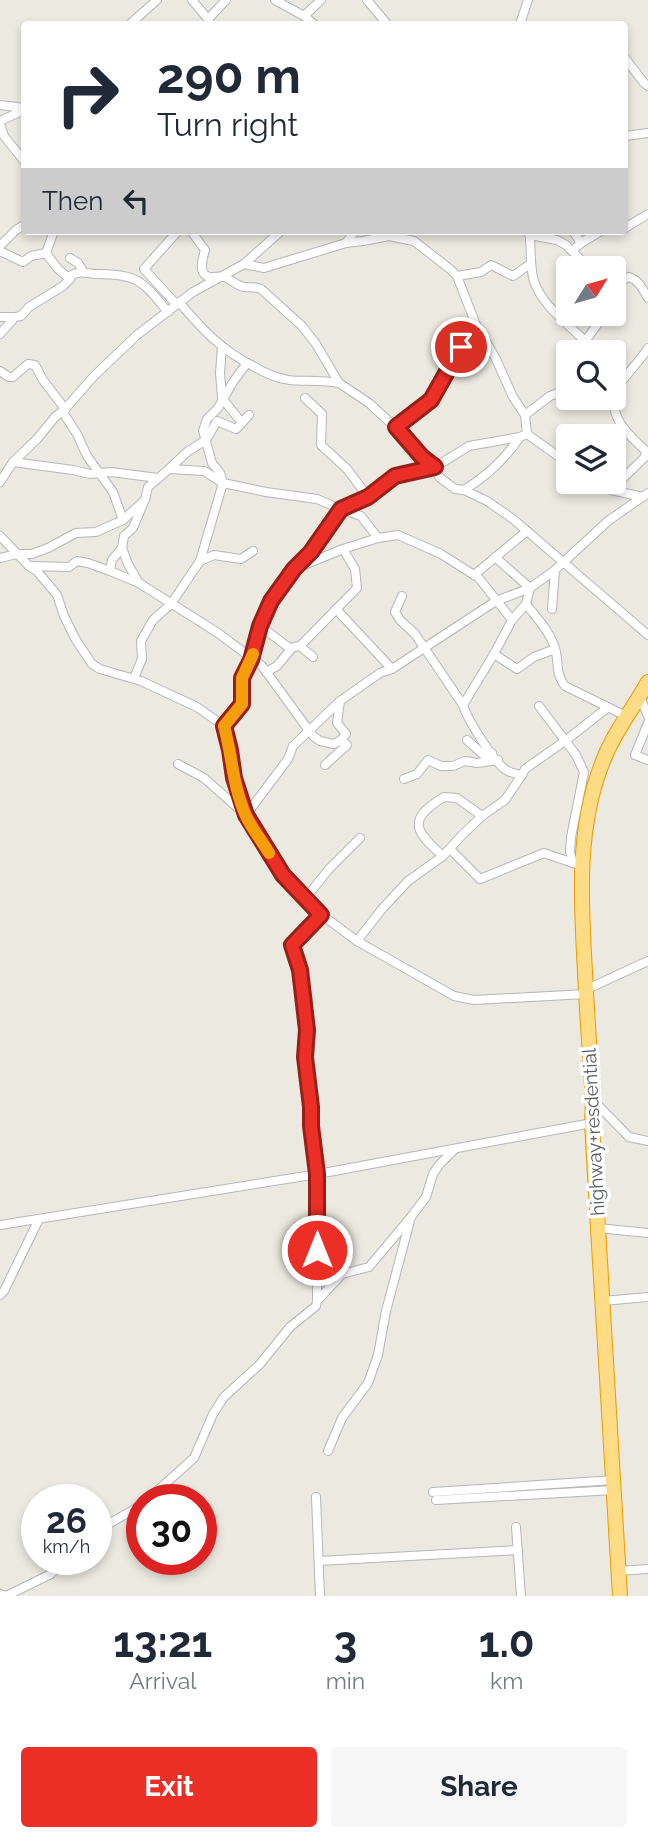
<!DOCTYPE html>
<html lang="en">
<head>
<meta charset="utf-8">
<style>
  body { margin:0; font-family:Raleway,sans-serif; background:#f6f6f7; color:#1f2937; height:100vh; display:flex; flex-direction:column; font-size:26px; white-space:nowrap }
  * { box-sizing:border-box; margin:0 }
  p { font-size:23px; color:#747a83 }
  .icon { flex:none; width:38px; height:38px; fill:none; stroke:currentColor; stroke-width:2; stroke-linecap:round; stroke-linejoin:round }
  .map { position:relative; height:1596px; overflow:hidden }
  .side { display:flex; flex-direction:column; background:#fff; flex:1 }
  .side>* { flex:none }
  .hud { position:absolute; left:21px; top:21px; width:607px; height:214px; border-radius:7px; box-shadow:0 4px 10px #0003; background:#fff; color:#1f2937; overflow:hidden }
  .needle { width:46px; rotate:53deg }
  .controls { position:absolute; left:556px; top:256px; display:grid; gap:14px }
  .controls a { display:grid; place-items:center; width:70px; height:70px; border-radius:7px; background:#fff; box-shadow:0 4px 10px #0003; font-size:35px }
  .speed { position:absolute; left:21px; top:1484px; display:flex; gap:14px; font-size:35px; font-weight:700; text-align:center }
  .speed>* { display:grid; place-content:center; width:91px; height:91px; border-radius:50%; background:#fff; box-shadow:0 4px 10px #0003; line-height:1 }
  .speed small { font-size:18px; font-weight:400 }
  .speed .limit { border:10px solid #d22; background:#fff; color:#111 }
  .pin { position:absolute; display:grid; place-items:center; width:60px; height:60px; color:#fff; margin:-30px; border:4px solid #fff; border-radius:50%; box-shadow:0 2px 7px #0007 }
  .me { position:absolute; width:77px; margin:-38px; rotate:0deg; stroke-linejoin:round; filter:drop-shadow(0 0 5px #0008) }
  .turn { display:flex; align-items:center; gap:24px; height:147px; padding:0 21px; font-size:32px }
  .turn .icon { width:91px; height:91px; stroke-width:2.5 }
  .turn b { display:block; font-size:49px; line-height:60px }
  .then { display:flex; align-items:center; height:66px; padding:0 21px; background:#0003; gap:14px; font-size:26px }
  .eta { display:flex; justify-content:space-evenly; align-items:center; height:119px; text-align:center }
  .eta b { font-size:42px; font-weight:700; line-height:49px }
  .button { display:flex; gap:14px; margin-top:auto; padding:14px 21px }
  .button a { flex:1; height:80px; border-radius:7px; background:#eb2f27; color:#fff; font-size:28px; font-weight:700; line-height:80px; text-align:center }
  .button a+a { background:#f6f6f7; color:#1f2937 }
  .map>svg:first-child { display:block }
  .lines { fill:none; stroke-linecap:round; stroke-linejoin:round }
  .street-casing { stroke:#b3b6bb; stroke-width:10 }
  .highway-casing { stroke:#ec9900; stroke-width:16 }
  .street { stroke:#fff; stroke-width:8 }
  .highway { stroke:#fedb85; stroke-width:14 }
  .route-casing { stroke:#991f19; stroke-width:18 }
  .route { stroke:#eb2f27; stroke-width:12 }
  .slow { stroke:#f59e0b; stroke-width:12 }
  .labels { text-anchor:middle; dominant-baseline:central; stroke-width:7; stroke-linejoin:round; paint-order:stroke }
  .street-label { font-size:19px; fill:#595d61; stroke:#fff }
</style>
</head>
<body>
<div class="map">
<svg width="648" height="1596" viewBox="0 0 648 1596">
  <rect width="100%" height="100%" fill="#ece9e0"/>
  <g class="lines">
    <g class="street-casing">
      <g id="street">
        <path d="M 192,0 L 208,19 L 211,24"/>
        <path d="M 275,0 L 304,16 L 314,24"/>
        <path d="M 367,0 L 387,24"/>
        <path d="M 304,16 L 321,0"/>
        <path d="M 208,19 L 226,0"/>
        <path d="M 130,24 L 157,0"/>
        <path d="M 520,24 L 528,0"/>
        <path d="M 625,58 L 644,83 L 648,86"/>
        <path d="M 0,105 L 24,108"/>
        <path d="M 0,121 L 24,110"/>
        <path d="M 0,124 L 4,136 L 24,161"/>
        <path d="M 625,136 L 648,133"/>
        <path d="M 625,228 L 648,214"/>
        <path d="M 191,231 L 205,250 C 203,257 198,272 207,276 C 212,279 219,275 224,277 C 231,279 237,286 244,287 C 251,288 254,286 261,289 L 302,326 L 316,344 L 339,383 L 369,403 L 395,427 L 422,457 L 435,467 L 439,477 L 455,489 L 464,490 L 487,501 L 513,519 L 648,635"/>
        <path d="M 527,231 L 530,235 L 557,240 L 566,245 L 589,268"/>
        <path d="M 529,231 C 532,248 529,264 534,281 C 544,311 576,328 595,352"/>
        <path d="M 346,243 L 355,231"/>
        <path d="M 581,243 L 601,231"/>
        <path d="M 0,246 L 16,230 L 24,225"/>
        <path d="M 0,251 L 23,262 L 31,256 L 46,253 L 58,269 L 70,279 L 71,275 C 83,270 86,274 98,274 C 139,274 143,282 168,312"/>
        <path d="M 572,251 L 581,243 L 573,231"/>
        <path d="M 46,253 L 54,231"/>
        <path d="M 70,258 L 78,263 L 83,271"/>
        <path d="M 244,264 L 264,268 L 346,243 L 363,241 L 389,236 L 414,241 L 450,269 L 457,276 L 476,325 L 495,357 L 513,397 L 525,415 L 527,434 L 569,464"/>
        <path d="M 457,276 L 481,272 L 491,265 L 513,276 L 530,264"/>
        <path d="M 614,284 L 629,277 C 639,280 643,290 648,298"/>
        <path d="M 179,302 C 202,329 221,350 253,366 C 263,372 273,377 284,379 C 295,382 305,380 317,381 C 324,381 332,382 339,383"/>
        <path d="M 176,304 L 144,269 L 178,231"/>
        <path d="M 0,317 L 15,317"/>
        <path d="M 0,334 L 15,317 L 21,316 L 29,307 L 63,286 L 70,279"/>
        <path d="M 586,340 L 602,318 L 601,313"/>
        <path d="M 222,347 L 220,373 L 222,398 L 242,423"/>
        <path d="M 0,371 L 9,377 L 13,377 L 28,364 L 35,365 L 43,380 L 65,409 L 64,414 L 77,434 L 87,456 L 113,492 L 123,520"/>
        <path d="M 305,398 L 322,414 L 321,445 L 347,469 L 368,497"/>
        <path d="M 525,415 L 550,396 L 569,389"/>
        <path d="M 395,427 L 431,400 L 438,384 L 446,374 L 461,347 L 476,325"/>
        <path d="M 13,462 L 73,470 L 90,474 L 111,472 L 158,478"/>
        <path d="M 169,469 L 187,452 L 206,440 L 217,421 L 236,429 L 249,415"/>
        <path d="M 592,481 L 611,490 L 643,497"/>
        <path d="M 0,482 L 13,462 L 37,439 L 55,417 L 65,409 L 94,376 L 137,335 L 193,292 L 244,264 L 281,231"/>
        <path d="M 464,490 C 487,476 505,459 520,437"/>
        <path d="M 611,490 L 645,457 L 646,451 C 626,433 603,412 620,384 C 628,372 640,361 648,348"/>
        <path d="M 0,536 L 29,566 L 37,571 L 57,595 L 64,616 L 76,640 L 92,664 L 100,669 L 141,681 L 197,707 L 224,726 L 230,750 L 235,778 L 246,815 L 271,858 L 283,875 L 305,899 L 322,915 L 357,941 L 454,996 L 474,1000 L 586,994"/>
        <path d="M 122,548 L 128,564 L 139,583 L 218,633 L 262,666 L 313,736 L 320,741 L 334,744 L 341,740 L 346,734 L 337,723 L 340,701"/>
        <path d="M 495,557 L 530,588 L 526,604"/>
        <path d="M 0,558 L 17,554 L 32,554 L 48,548 L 76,533 L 96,532 L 123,520 L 145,500 L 148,487 L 169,469 L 204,471 L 223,483 L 266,492 L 317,499 L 341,509 L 368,497 L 395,476 L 435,467 L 469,446 L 520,437 L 527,434"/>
        <path d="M 200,561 L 214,555 L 241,559 L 253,551"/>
        <path d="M 29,566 L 69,567 L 77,561 L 88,563 L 110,571 L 112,560 L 122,548 L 124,536 L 133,528 L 143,504"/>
        <path d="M 299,567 L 343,549 L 378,538"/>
        <path d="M 110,571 L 139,583"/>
        <path d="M 474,575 L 527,531"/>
        <path d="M 402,596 L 395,612 L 400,620 L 415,634 L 463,705 C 467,719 494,762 506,770 C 510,773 517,774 522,775 L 525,769 L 565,741 L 607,708"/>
        <path d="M 336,609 L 392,669"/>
        <path d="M 552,609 L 555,570"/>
        <path d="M 260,626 L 291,649 L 294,647 L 300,646 L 313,657"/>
        <path d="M 300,646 L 357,588 L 355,569 L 343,549"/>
        <path d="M 494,654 L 517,669 L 534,657 L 555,649"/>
        <path d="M 266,672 L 277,666 L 291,649"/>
        <path d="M 134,678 L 142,659 L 141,641 L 153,620 L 171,604 L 200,561 L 223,483 L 220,473 L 212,463 L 203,431 L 207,419 L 218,408 L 233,382 L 247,363"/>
        <path d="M 640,697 L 648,716"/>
        <path d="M 463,705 L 494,654 L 512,620"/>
        <path d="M 539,706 L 576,755 L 584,772 L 571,837 L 570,852 L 573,863 L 582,865"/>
        <path d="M 648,723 L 635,755 L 648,760"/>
        <path d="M 224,726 L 242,704 L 242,678 L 251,660 L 260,626 L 271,601 L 294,569 L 311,552 L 341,509 L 361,516 L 378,538 L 398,535 L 441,554 L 474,575 L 478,577 L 512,620 L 526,604 C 536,617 548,629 554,645 C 560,661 554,672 565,686 L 626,716"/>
        <path d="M 467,740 L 486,757 L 492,753"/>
        <path d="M 178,764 L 204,778 L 246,815 L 288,759 L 293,746 L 340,701 L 380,673 L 392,669 L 496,601 L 530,588 L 555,570 L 608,521 L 648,493"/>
        <path d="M 325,765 L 347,745 L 341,740"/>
        <path d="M 404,779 L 417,774 L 428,760 L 441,766 L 453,766 L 465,761 L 477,763 L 498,760"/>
        <path d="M 450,849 L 480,879 L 544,853 L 573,863"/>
        <path d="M 443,856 C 414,831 407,819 444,797 L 457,798 L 482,816"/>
        <path d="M 305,899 L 329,869 L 360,838"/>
        <path d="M 357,941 L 382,909 L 408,881 L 443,856 L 461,836 L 482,816 L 505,800 L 522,775"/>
        <path d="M 585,990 L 648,961"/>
        <path d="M 593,1100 L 629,1137 L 648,1141"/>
        <path d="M 0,1225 L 318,1174 L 592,1123"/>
        <path d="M 598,1228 L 648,1233"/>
        <path d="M 0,1295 L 4,1291 L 39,1219"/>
        <path d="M 317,1301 L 318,1174 L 311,1126 L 311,1107 L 305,1057 L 307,1030 L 300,970 L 292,945 L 322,915"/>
        <path d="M 603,1301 L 648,1297"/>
        <path d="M 328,1451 L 342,1418 L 368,1383 L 378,1355 L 386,1311 L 411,1217 L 426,1197 L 433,1174 L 439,1165 L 454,1150"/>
        <path d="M 433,1492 L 614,1480"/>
        <path d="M 316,1497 L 320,1596"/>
        <path d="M 147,1500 L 194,1458 L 213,1414 L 224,1397 L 260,1364 L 290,1327 L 316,1306 L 317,1301 L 342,1274 L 369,1267 L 411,1217"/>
        <path d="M 436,1500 L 614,1490"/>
        <path d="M 516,1527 L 521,1596"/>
        <path d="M 96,1531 L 142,1505"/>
        <path d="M 319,1561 L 518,1550"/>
        <path d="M 618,1571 L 648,1569"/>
        <path d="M 0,1594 L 6,1596 L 51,1574 L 64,1559"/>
      </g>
    </g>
    <g class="highway-casing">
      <path id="highway" d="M 620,1596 L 598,1228 L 592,1123 L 593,1100 C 590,1057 587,1014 585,972 C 581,901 576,828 603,761 C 614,732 633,709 648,682"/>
    </g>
    <use href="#street" class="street"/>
    <use href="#highway" class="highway"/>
  </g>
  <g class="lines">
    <g class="route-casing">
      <path id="route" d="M 317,1250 L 317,1174 L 311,1126 L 311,1107 L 305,1057 L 307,1030 L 300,970 L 292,945 L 321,915 L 283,875 L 246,815 L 234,778 L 230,750 L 224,726 L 242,704 L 242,678 L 251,660 L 260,626 L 271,601 L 294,569 L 311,552 L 341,509 L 368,497 L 395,476 L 435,467 L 422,457 L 396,427 L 431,400 L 461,347"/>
    </g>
    <use href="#route" class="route"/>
    <path class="slow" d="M 253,654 L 242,678 L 242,704 L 224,726 C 232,755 233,788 246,816 C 252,829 262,841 269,853"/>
  </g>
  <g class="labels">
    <g class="street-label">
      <text transform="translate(593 1132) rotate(-93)">highway+resdential</text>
    </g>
  </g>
</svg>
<div class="controls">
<a><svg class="needle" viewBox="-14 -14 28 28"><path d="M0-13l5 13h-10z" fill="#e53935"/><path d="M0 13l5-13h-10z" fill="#747a83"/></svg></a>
<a><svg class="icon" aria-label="search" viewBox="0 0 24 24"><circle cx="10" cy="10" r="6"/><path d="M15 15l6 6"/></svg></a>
<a><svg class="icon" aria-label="layers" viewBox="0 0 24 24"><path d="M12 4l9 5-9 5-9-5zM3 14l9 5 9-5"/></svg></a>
</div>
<div class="speed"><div>26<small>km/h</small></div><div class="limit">30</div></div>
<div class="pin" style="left:461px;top:347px;background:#d93025"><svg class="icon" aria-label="arrive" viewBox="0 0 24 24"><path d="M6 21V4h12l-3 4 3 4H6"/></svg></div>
<svg class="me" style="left:317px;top:1250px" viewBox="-20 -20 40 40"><circle r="17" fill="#eb2f27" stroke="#fff" stroke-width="3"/><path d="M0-11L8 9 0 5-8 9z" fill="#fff"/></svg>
<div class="hud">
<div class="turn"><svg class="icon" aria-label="right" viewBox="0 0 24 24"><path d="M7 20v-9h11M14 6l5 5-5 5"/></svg><div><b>290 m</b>Turn right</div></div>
<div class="then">Then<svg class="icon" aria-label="left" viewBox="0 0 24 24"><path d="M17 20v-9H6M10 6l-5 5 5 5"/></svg></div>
</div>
</div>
<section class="side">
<div class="eta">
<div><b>13:21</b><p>Arrival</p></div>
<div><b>3</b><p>min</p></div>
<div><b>1.0</b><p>km</p></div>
</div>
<div class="button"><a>Exit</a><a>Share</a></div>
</section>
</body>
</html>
